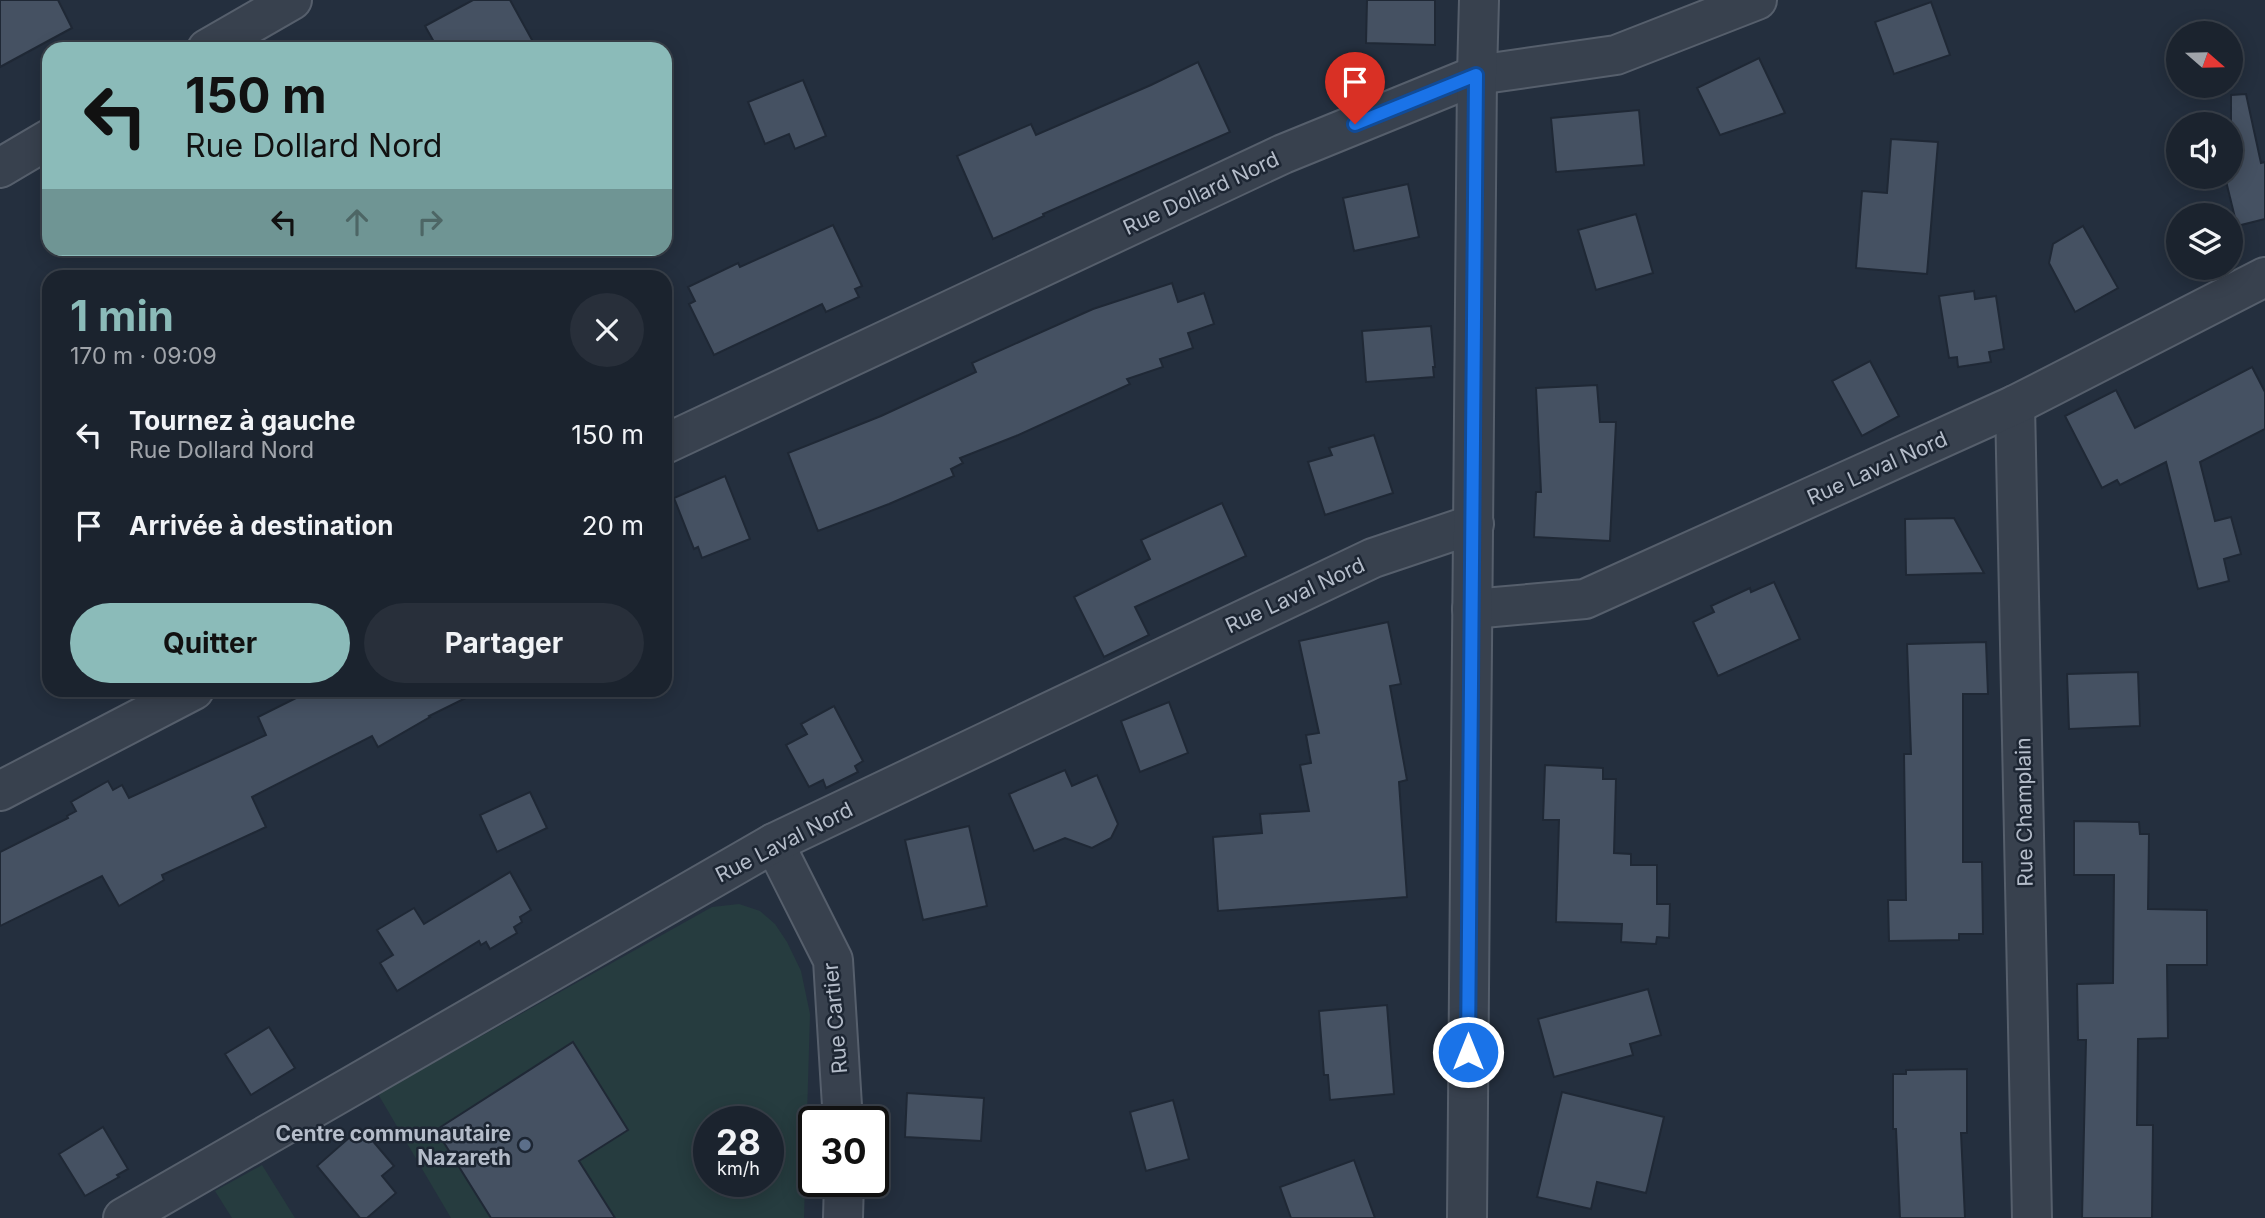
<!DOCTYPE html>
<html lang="fr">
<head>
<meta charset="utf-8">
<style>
  body { margin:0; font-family:Inter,sans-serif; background:#282f3a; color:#f1f3f6; height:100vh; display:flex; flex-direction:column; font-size:26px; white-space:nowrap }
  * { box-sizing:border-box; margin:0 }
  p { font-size:23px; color:#a0a4aa }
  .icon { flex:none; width:38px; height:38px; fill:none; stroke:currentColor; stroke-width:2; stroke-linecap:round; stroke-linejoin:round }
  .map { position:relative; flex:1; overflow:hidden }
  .side { position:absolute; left:42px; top:270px; width:630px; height:427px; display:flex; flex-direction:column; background:#1b232e; border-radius:21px; box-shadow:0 4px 18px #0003,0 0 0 2px #39404a }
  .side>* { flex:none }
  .hud { position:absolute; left:42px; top:42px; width:630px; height:214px; border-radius:21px; box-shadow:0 4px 18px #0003,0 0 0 2px #39404a; background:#8bbbb9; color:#111; overflow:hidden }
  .needle { width:46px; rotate:110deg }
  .controls { position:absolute; left:2166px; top:21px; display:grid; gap:14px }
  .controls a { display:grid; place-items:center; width:77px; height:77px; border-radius:50%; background:#1b232e; box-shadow:0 4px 18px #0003,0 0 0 2px #39404a; font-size:35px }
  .speed { position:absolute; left:693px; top:1106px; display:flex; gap:14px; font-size:35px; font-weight:700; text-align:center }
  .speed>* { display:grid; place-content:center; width:91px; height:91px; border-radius:50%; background:#1b232e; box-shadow:0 4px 18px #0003,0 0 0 2px #39404a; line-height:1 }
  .speed small { font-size:18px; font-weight:400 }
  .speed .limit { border:4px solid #111; border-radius:10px; background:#fff; color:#111 }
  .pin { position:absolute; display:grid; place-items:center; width:60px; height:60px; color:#fff; margin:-72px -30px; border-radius:50% 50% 50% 0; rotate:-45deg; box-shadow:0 0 7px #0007 }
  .pin .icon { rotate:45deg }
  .me { position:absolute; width:77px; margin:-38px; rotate:0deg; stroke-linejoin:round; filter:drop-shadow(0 0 5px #0008) }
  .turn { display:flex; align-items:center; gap:24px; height:147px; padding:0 28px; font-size:32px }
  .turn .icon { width:91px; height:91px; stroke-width:2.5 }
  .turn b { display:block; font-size:49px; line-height:60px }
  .lanes { display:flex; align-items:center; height:66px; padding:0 28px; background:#0003; justify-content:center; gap:35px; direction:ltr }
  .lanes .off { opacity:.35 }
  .round { display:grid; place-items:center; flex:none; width:74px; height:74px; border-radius:37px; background:#282f3a }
  .overview { display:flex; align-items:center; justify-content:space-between; height:119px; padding:0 28px }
  h1 { font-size:42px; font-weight:700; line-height:52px; color:#8bbbb9 }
  .action { display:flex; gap:14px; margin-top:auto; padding:14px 28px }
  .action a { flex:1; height:80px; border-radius:42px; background:#8bbbb9; color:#111; font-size:28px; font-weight:700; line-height:80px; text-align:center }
  .action a+a { background:#282f3a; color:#f1f3f6 }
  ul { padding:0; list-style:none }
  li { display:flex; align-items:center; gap:21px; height:91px; padding:0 28px }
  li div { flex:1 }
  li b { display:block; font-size:26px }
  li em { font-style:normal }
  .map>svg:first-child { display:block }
  .green { fill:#263c3f; fill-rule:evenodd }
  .building { fill:#455162; stroke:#1f2835; stroke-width:2 }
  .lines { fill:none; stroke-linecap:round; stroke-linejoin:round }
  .street-casing { stroke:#565f6c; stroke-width:42 }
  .street { stroke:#38414e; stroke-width:38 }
  .route-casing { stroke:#114b97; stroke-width:18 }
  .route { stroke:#1a73e8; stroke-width:12 }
  .service-dot { fill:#5c6f8a; stroke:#1d2633; stroke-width:2.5 }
  .labels { text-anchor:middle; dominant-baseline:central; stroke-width:5; stroke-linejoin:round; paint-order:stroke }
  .street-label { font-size:21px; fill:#b4bcc9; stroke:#1d2633 }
  .poi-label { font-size:21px; font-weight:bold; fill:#b4bcc9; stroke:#1d2633; text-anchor:end }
</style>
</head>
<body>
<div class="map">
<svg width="2265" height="1218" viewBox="0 0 2265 1218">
  <rect width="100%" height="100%" fill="#242f3e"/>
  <g class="green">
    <path d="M 739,904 L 760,911 L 775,924 L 787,942 L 801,971 L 810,1014 L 804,1218 L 451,1218 L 378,1094 L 712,907 ZM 709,1122 L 768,1122 L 768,1181 L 709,1181 Z"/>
    <path d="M 262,1165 L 295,1218 L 232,1218 L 215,1191 Z"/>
  </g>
  <g class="building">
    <path d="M 0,0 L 58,0 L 72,28 L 0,67 Z"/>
    <path d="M 473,0 L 510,0 L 537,49 L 438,49 L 425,26 Z"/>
    <path d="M 1367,0 L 1435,0 L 1435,45 L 1366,43 Z"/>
    <path d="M 1931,2 L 1950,55 L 1894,74 L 1875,22 Z"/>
    <path d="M 1759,58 L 1785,113 L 1720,135 L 1697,88 Z"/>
    <path d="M 1198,62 L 1230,132 L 1043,214 L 1044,216 L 993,239 L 957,156 L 1031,124 L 1036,135 L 1151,85 Z"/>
    <path d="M 803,80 L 826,136 L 795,149 L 789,134 L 765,144 L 748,102 Z"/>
    <path d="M 2246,94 L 2261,163 L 2265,162 L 2265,219 L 2237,226 L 2225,177 L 2231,177 L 2231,95 Z"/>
    <path d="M 1639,110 L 1644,165 L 1556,172 L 1551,118 Z"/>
    <path d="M 1891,139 L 1938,142 L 1927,274 L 1856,268 L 1862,191 L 1887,193 Z"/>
    <path d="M 1408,184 L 1419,237 L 1354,251 L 1343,198 Z"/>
    <path d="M 1636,214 L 1653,273 L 1596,290 L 1578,230 Z"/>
    <path d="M 833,225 L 862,286 L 855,289 L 859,297 L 826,312 L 822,304 L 714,355 L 689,304 L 695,301 L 688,287 L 738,263 L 740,267 Z"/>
    <path d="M 2083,226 L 2118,288 L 2075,312 L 2049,263 L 2053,244 Z"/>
    <path d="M 1172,283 L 1178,302 L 1204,293 L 1214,324 L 1188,333 L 1193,348 L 1160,359 L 1163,367 L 1127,379 L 1130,384 L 1016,436 L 960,458 L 963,463 L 951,469 L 954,476 L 889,504 L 818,531 L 788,453 L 881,416 L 976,372 L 972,363 L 1093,309 Z"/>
    <path d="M 1974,291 L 1975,299 L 1996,296 L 2004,349 L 1989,352 L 1991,362 L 1958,367 L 1957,357 L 1949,358 L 1939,296 Z"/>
    <path d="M 1431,326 L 1435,367 L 1433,367 L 1434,377 L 1366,382 L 1362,331 Z"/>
    <path d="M 1870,361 L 1899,416 L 1862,436 L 1832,381 Z"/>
    <path d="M 2252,367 L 2265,392 L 2265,429 L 2200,462 L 2215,521 L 2231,517 L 2241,554 L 2224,559 L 2229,581 L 2198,589 L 2166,462 L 2120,485 L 2117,480 L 2102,488 L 2065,416 L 2116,390 L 2135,428 Z"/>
    <path d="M 1597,385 L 1600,422 L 1616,422 L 1610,541 L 1534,537 L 1536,492 L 1541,492 L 1536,388 Z"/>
    <path d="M 1374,435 L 1393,493 L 1325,515 L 1308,462 L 1332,455 L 1329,448 Z"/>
    <path d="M 725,476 L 750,539 L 702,558 L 698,547 L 694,549 L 674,498 Z"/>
    <path d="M 1222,503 L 1246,556 L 1135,607 L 1149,635 L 1104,657 L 1074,597 L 1150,559 L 1141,540 Z"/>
    <path d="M 1954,518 L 1984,573 L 1906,575 L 1905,519 Z"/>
    <path d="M 1774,582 L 1800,639 L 1718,676 L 1693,622 L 1714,612 L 1711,606 L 1750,588 L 1751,592 Z"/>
    <path d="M 1388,622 L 1401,684 L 1390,686 L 1407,780 L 1399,782 L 1407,897 L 1218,911 L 1213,837 L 1262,833 L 1260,814 L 1309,811 L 1300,765 L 1311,763 L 1306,735 L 1319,733 L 1299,641 Z"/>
    <path d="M 1986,642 L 1988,694 L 1963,694 L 1963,862 L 1982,862 L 1983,934 L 1959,934 L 1959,940 L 1889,941 L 1888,900 L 1906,900 L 1904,754 L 1911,754 L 1907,644 Z"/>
    <path d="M 2138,672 L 2140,726 L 2069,729 L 2067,674 Z"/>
    <path d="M 312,690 L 482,690 L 429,716 L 430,717 L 378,747 L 372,736 L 252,797 L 266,827 L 162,875 L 164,880 L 119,906 L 102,876 L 0,926 L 0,852 L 68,818 L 67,816 L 76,811 L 71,802 L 108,781 L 113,790 L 122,785 L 129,798 L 266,735 L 258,717 Z"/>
    <path d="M 1169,702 L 1188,753 L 1140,772 L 1121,721 Z"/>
    <path d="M 834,706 L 863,761 L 855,766 L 858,772 L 826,788 L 823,780 L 809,787 L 786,745 L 807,734 L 801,724 Z"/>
    <path d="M 1545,765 L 1603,768 L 1603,779 L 1616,779 L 1614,853 L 1631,854 L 1631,865 L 1657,865 L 1657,904 L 1670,904 L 1669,938 L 1657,937 L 1656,944 L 1621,942 L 1622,924 L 1556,922 L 1559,820 L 1543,820 Z"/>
    <path d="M 1065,770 L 1072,786 L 1097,775 L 1118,824 L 1111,838 L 1092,848 L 1065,838 L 1034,851 L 1009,794 Z"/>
    <path d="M 530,792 L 547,828 L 497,852 L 480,815 Z"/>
    <path d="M 2074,821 L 2139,822 L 2140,834 L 2149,834 L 2148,909 L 2207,910 L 2207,965 L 2167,965 L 2168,1038 L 2138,1039 L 2137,1125 L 2153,1125 L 2152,1218 L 2082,1218 L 2086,1040 L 2078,1040 L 2077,984 L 2113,983 L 2114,875 L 2074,875 Z"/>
    <path d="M 969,826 L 987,906 L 923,920 L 905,840 Z"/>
    <path d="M 510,872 L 531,910 L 520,917 L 522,922 L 514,927 L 517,933 L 490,949 L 486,942 L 481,945 L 479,941 L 397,991 L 380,963 L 393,955 L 377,930 L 414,908 L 424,924 Z"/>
    <path d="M 1648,989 L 1661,1035 L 1630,1044 L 1633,1055 L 1554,1077 L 1538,1019 Z"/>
    <path d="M 1387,1005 L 1394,1094 L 1330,1100 L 1328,1075 L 1324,1075 L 1319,1011 Z"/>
    <path d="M 269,1027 L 295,1068 L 251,1095 L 225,1054 Z"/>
    <path d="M 573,1042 L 628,1130 L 579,1161 L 615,1218 L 491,1218 L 436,1130 Z"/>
    <path d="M 1967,1069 L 1967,1133 L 1961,1133 L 1965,1218 L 1900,1218 L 1896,1129 L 1893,1129 L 1893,1074 L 1906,1074 L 1906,1070 Z"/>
    <path d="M 1562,1092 L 1664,1117 L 1646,1193 L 1597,1182 L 1591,1209 L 1537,1197 Z"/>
    <path d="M 907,1093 L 984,1098 L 981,1141 L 905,1137 Z"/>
    <path d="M 1173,1100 L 1189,1159 L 1146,1171 L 1130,1112 Z"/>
    <path d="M 103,1127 L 128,1169 L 117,1175 L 119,1177 L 85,1196 L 59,1154 Z"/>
    <path d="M 366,1133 L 394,1166 L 382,1176 L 396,1193 L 367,1218 L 360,1218 L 317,1166 L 350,1137 L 355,1142 Z"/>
    <path d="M 1354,1160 L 1375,1218 L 1291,1218 L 1280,1187 Z"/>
  </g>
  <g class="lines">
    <g class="street-casing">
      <g id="street">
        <path d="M 207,49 L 292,0"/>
        <path d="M 0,168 L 49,139"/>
        <path d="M 2015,405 L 2032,1218"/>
        <path d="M 665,444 L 1283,154 L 1477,75 L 1616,55 L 1757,0"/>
        <path d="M 1472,609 L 1585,599 L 2015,405 L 2265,277"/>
        <path d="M 0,791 L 194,690"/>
        <path d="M 774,843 L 833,960 L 843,1122"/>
        <path d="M 123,1218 L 774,843 L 1373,558 L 1474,524"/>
        <path d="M 843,1218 L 844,1181"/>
        <path d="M 1467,1218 L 1477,75 L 1479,0"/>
      </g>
    </g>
    <use href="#street" class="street"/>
  </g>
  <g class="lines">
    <g class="route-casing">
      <path id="route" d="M 1355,124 L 1476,75 L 1468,1052"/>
    </g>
    <use href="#route" class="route"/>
  </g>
  <circle class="service-dot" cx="525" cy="1145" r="7"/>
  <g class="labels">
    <g class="street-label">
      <text transform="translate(1201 193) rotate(-25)">Rue Dollard Nord</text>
      <text transform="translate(1877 468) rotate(-24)">Rue Laval Nord</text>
      <text transform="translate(1295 595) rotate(-25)">Rue Laval Nord</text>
      <text transform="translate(2024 812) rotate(-91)">Rue Champlain</text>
      <text transform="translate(784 842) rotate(-27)">Rue Laval Nord</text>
      <text transform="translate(835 1018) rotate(-95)">Rue Cartier</text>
    </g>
    <g class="poi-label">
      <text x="511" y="1133">Centre communautaire<tspan x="511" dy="24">Nazareth</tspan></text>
    </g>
  </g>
</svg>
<div class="controls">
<a><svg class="needle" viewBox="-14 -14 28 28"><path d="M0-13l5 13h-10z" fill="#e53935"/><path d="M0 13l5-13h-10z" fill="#a0a4aa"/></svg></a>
<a><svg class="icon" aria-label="sound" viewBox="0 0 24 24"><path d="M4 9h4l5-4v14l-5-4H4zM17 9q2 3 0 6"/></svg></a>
<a><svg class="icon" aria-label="layers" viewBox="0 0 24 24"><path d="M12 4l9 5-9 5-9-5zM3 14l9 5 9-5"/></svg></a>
</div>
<div class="speed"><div>28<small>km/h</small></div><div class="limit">30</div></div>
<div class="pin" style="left:1355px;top:124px;background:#d93025"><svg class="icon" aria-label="arrive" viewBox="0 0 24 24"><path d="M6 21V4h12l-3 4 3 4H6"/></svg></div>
<svg class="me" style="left:1468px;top:1052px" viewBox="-20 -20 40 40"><circle r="17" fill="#1a73e8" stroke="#fff" stroke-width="3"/><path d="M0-11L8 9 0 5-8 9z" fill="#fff"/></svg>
<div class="hud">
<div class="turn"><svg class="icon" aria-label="left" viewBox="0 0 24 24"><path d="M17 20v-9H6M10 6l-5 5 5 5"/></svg><div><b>150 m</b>Rue Dollard Nord</div></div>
<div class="lanes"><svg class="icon" aria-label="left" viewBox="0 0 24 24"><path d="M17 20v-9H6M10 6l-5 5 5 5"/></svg><svg class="icon off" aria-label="ahead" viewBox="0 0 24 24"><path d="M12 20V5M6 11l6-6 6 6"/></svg><svg class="icon off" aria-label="right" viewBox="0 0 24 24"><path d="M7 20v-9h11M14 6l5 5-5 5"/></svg></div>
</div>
<section class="side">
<div class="overview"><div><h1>1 min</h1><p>170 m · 09:09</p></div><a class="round"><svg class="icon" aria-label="close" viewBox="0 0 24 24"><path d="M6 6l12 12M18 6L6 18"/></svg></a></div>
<ul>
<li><svg class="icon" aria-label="left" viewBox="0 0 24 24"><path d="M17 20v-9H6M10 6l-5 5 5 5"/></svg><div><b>Tournez à gauche</b><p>Rue Dollard Nord</p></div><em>150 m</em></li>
<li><svg class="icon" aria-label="arrive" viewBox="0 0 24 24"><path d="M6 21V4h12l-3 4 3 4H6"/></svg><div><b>Arrivée à destination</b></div><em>20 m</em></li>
</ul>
<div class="action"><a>Quitter</a><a>Partager</a></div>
</section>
</div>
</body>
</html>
